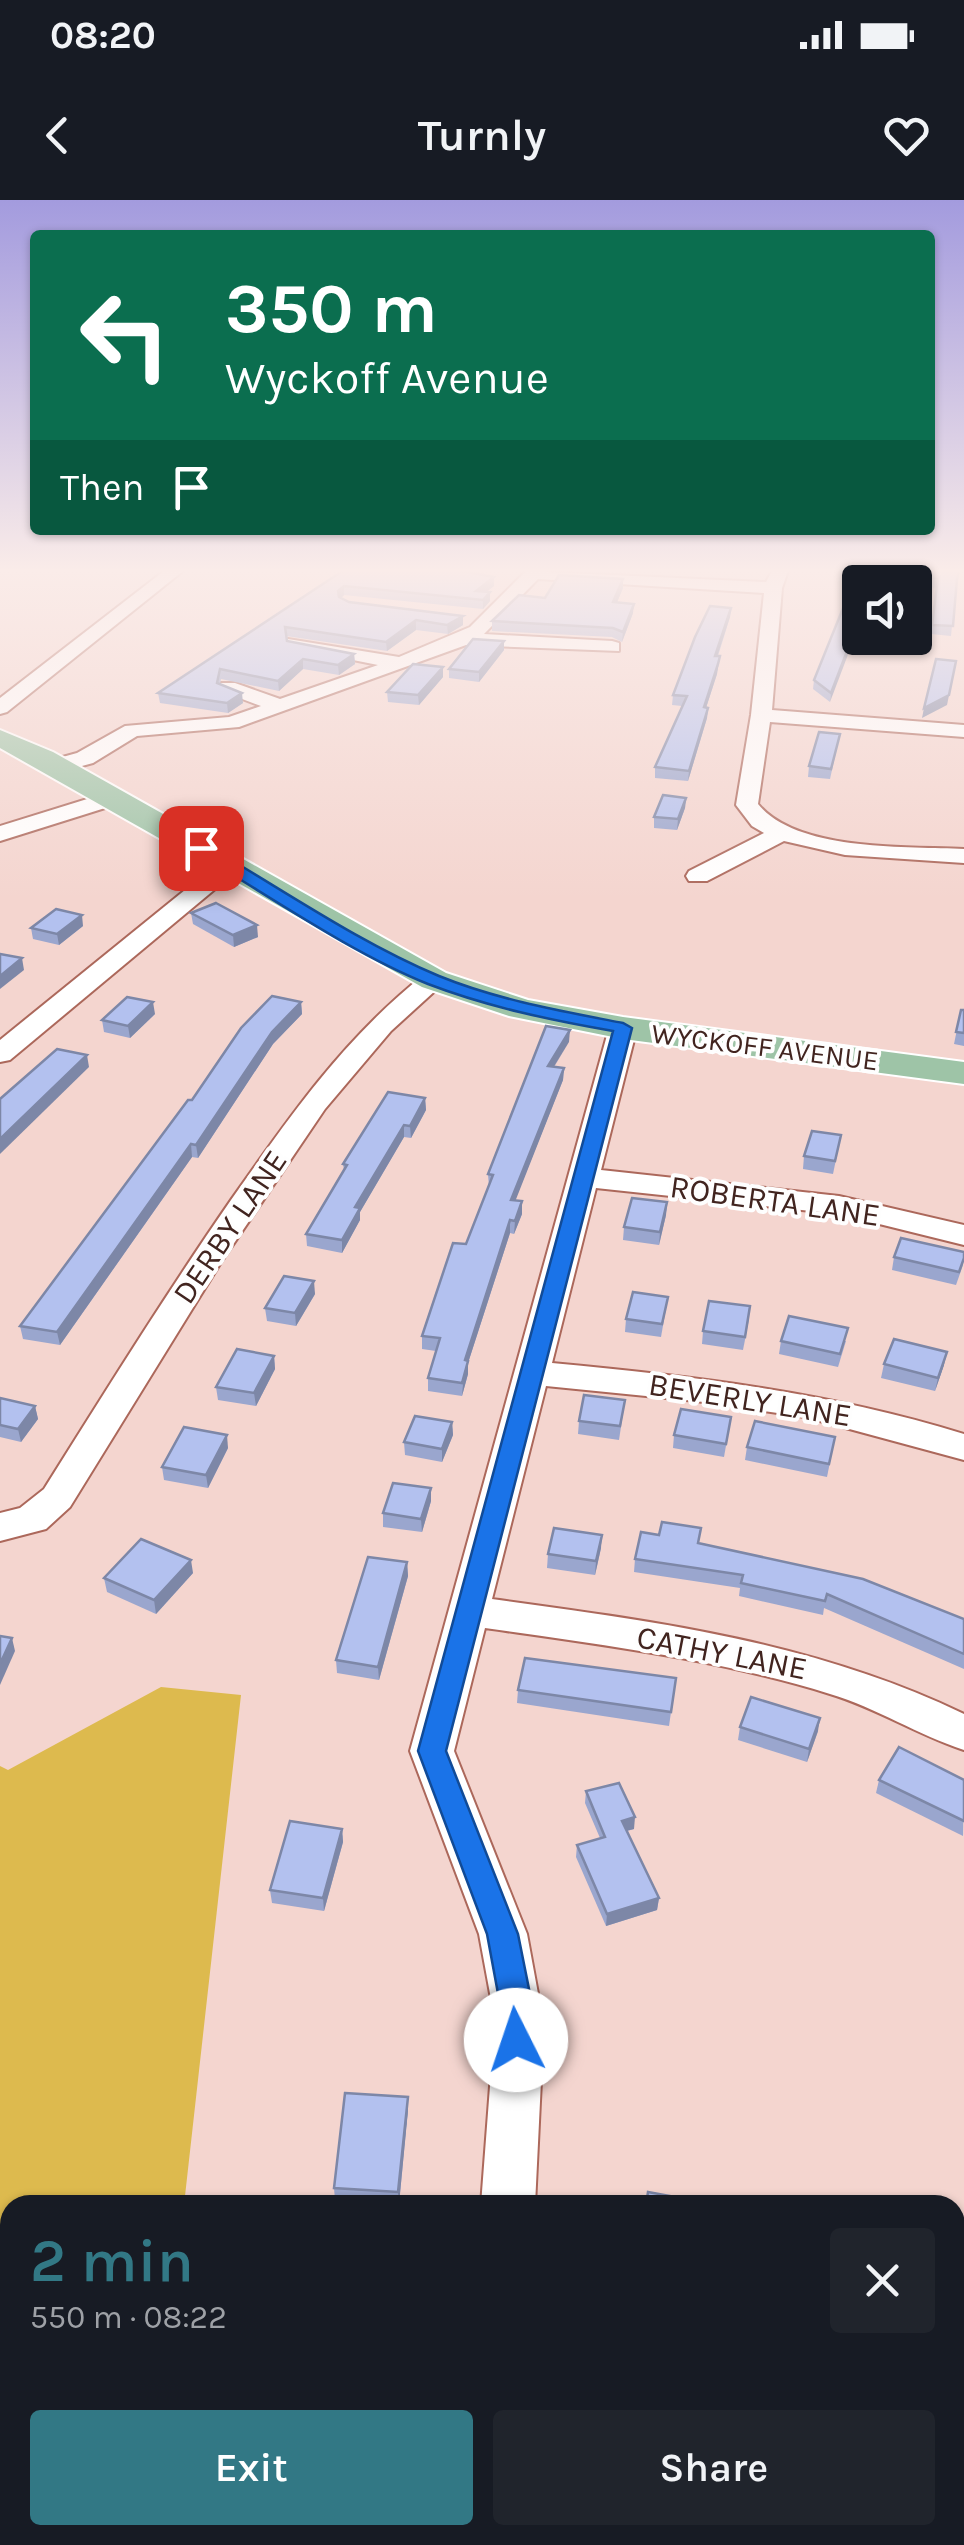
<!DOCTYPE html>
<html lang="en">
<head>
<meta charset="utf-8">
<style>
  body { margin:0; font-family:Karla,sans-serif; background:#20242c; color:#f1f3f6; height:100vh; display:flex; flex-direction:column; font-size:38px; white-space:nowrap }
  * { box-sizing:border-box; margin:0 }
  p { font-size:32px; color:#9ea1a6 }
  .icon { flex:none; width:55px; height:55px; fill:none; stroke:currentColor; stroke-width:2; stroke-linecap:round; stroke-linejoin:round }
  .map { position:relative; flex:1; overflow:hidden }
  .drawer { position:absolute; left:0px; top:1995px; width:965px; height:350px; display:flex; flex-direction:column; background:#171b24; border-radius:30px 30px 0 0; box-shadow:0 2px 8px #0004 }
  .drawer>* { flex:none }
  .banner { position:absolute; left:30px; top:30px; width:905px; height:305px; border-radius:10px; box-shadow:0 2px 8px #0004; background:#0b6e4f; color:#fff; overflow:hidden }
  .buttons { position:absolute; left:842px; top:365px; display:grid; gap:20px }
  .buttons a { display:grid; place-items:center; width:90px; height:90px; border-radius:10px; background:#171b24; box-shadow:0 2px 8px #0004; font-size:50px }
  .pin { position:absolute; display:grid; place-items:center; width:85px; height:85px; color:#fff; margin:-42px; border-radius:20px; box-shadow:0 5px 15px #0006 }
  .me { position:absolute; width:110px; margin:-55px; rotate:356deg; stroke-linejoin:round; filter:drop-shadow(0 0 8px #0008) }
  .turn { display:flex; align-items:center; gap:35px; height:210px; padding:0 30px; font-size:45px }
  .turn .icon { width:130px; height:130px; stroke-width:2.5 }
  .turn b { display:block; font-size:70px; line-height:85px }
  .then { display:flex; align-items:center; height:95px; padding:0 30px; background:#0003; gap:20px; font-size:38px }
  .round { display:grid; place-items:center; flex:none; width:105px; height:105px; border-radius:10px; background:#20242c }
  .head { display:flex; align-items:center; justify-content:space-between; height:170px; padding:0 30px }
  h1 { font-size:60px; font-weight:600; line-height:75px; color:#327885 }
  .primary-button { display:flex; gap:20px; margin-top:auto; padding:20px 30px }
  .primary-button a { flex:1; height:115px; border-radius:10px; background:#327885; color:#fff; font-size:40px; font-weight:600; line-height:115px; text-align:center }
  .primary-button a+a { background:#20242c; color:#f1f3f6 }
  .status { display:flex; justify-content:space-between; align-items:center; height:70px; padding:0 50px; background:#171b24; direction:ltr }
  .status svg { height:28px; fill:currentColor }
  header { display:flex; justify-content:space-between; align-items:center; height:130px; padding:0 30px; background:#171b24; font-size:45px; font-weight:600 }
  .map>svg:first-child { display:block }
  .green { fill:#ddba4e }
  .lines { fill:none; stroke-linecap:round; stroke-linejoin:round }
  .minor-casing { stroke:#ac685b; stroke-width:4 }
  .major-casing { stroke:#fff; stroke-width:4 }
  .minor { fill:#fff; fill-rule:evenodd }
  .major { fill:#9ec4a7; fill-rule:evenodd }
  .wall { fill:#9aa6ce }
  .shaded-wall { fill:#7d87a7 }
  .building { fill:#b3c1ef; stroke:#7d87a7; stroke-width:2.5 }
  .route { fill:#1a73e8; stroke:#114b97; stroke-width:2.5 }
  .labels { text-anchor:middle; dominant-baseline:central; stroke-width:8; stroke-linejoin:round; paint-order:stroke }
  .far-street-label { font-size:28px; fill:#41241f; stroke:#fefefe }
  .street-label { font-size:32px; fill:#41241f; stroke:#fefefe }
</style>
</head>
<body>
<div class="status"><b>08:20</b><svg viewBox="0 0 49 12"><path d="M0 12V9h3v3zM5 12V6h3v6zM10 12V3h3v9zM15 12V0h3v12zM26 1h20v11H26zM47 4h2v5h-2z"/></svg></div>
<header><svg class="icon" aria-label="back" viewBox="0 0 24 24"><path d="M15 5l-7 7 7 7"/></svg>Turnly<svg class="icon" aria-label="heart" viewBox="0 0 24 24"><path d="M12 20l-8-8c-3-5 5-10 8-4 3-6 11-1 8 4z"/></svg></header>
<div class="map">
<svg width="964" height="2345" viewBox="0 0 964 2345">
  <rect width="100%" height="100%" fill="#f4d5cf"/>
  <path class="green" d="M 161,1487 L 241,1495 L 184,2005 L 10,2005 L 10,2335 L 147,2335 L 146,2345 L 0,2345 L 0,1566 L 8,1570 Z"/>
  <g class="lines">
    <g class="minor-casing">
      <g id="minor">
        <path d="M 164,371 L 183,371 L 7,512 L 0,514 L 0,498 Z"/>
        <path d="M 526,371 L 766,382 L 772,371 L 788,371 L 782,388 L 772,510 L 964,525 L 964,537 L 770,522 L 758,604 C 797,652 907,646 964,649 L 964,663 L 845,655 L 784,641 L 707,681 L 689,681 L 686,676 L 689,671 L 764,633 L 752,626 L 736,605 L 751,515 L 764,393 L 538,379 L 484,434 L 612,441 L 619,443 L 619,451 L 466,445 L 239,527 L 137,536 L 93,563 L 56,573 L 45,566 L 48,561 L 77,553 L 125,526 L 229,517 L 261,506 L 221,491 L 221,483 L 235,483 L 280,499 L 378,465 L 288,447 L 288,439 L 399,457 L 470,427 Z"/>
        <path d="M 113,591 L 121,593 L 124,598 L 121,603 L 0,641 L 0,626 Z"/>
        <path d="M 230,658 L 242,665 L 238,670 L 10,860 L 0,862 L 0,840 L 222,660 Z"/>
        <path d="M 434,772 L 447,780 L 391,831 L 325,909 L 220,1064 L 70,1307 L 46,1329 L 0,1341 L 0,1313 L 20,1308 L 44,1289 C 105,1192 166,1094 231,1000 C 289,917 345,837 425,774 Z"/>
        <path d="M 623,820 L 637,828 L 601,970 L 839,996 L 964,1025 L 964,1045 L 839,1014 L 596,988 L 552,1163 C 692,1176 829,1192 964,1234 L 964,1260 L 805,1217 L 696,1201 L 546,1186 L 492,1399 C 654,1421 815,1442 964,1514 L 964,1550 C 918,1535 877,1508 830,1494 C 718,1459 601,1445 485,1428 L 454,1551 L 527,1734 L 539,1799 L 542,1860 L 535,2005 L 481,2005 L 492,1860 L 491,1799 L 479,1734 L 410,1551 L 609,828 Z"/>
        <path d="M 425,2335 L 485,2335 L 483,2345 L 423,2345 Z"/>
      </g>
    </g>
    <g class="major-casing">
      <path id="major" d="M 0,530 L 53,552 L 446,773 L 528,800 L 623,817 L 964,862 L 964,884 L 623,839 L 509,816 L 422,787 L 0,548 Z"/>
    </g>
    <use href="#minor" class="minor"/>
    <use href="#major" class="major"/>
  </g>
  <g class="wall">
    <path d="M 344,370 L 494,377 L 494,386 L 486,392 L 490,401 L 483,409 L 344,395 L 341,398 L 349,402 L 463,425 L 448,434 L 416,430 L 387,451 L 286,436 L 287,441 L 354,454 L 355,464 L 339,475 L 303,469 L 279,491 L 221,479 L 220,484 L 243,503 L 228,513 L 160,503 L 158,493 Z"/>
    <path d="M 931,370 L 956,385 L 951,436 L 931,434 L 936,388 L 928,387 Z"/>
    <path d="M 623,379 L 623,388 L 617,402 L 633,413 L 622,442 L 612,437 L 492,431 L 492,421 L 545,398 Z"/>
    <path d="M 845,403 L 830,502 L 813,489 L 814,480 Z"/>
    <path d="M 731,408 L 730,417 L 718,456 L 717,474 L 706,508 L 708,508 L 707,518 L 688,581 L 655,578 L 655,567 L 682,506 L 672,505 L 673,495 Z"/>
    <path d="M 504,441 L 504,450 L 479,482 L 449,478 L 449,469 Z"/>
    <path d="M 443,467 L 443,477 L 419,505 L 388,502 L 387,492 Z"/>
    <path d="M 840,534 L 830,579 L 808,577 L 809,566 Z"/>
    <path d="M 686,598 L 685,608 L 677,630 L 654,628 L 654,617 Z"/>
    <path d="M 191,713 L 258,737 L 234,747 L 193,724 Z"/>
    <path d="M 83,726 L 59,745 L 33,739 L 31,728 Z"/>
    <path d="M 301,802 L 302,814 L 273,844 L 198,958 L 192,957 L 60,1145 L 23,1139 L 20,1126 L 192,900 Z"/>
    <path d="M 961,810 L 964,810 L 964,846 L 954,844 Z"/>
    <path d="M 155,814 L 130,838 L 104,832 L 102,820 Z"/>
    <path d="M 569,842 L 554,867 L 564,868 L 563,880 L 515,1000 L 522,1001 L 522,1014 L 514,1034 L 510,1033 L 468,1163 L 468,1174 L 462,1196 L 428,1191 L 428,1178 L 436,1151 L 422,1149 L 422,1136 L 466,1044 L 489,987 L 488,974 Z"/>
    <path d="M 425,898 L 426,910 L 411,938 L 404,937 L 360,1012 L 360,1020 L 342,1053 L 307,1046 L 306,1034 L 344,970 L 343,964 Z"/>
    <path d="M 841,935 L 833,974 L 803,969 L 804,956 Z"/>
    <path d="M 667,1002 L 666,1015 L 659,1045 L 623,1040 L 624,1027 Z"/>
    <path d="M 964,1052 L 963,1065 L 956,1085 L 892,1070 L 894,1057 Z"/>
    <path d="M 315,1094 L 296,1126 L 267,1121 L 265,1108 Z"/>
    <path d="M 668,1097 L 661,1137 L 625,1132 L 626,1119 Z"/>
    <path d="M 749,1119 L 743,1150 L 702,1144 L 703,1131 Z"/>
    <path d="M 781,1141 L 846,1141 L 838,1167 L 779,1154 Z"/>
    <path d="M 274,1156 L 275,1169 L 256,1206 L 218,1200 L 216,1187 Z"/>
    <path d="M 884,1164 L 944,1165 L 935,1191 L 881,1178 Z"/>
    <path d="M 0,1198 L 35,1206 L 38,1219 L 21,1242 L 0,1237 Z"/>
    <path d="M 625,1200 L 619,1240 L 578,1234 L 579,1221 Z"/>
    <path d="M 731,1217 L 724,1257 L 673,1248 L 674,1235 Z"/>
    <path d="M 452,1222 L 453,1235 L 442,1262 L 405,1255 L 404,1242 Z"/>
    <path d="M 835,1237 L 827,1277 L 745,1260 L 747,1247 Z"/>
    <path d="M 228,1248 L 208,1288 L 164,1280 L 162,1267 Z"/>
    <path d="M 431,1288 L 431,1301 L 422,1332 L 383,1327 L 383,1313 Z"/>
    <path d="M 659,1335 L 699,1343 L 964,1419 L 964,1469 L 824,1408 L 823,1415 L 739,1396 L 740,1388 L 634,1372 L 635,1359 Z"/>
    <path d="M 601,1348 L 595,1375 L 547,1368 L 548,1354 Z"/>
    <path d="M 407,1362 L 408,1376 L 379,1480 L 337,1473 L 336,1460 Z"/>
    <path d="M 193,1373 L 156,1414 L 107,1392 L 104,1378 Z"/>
    <path d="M 676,1478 L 669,1526 L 517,1503 L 518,1490 Z"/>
    <path d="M 740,1527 L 818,1531 L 807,1562 L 738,1540 Z"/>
    <path d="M 879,1580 L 964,1580 L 963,1636 L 876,1593 Z"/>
    <path d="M 586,1591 L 634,1629 L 627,1631 L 659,1698 L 657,1710 L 606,1726 L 576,1657 L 577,1645 L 600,1638 L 585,1603 Z"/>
    <path d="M 342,1629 L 343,1642 L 324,1711 L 272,1703 L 270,1690 Z"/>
    <path d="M 408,1910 L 399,2004 L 335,2000 L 334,1988 Z"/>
  </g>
  <g class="shaded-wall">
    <path d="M 494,377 L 494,386 L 476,400 L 476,391 Z"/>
    <path d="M 623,379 L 623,388 L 613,412 L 613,402 Z"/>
    <path d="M 344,386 L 344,395 L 338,401 L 338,391 Z"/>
    <path d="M 490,392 L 490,401 L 483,409 L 483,400 Z"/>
    <path d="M 634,404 L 633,413 L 622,442 L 623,432 Z"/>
    <path d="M 731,408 L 730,417 L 714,466 L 715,456 Z"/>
    <path d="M 463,416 L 463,425 L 448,434 L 447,425 Z"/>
    <path d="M 860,417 L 860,423 L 830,502 L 831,493 Z"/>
    <path d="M 416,420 L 416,430 L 387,451 L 386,442 Z"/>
    <path d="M 504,441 L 504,450 L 479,482 L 479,472 Z"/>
    <path d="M 354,454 L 355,464 L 339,475 L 338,465 Z"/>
    <path d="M 720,456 L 717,474 L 703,517 L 704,507 Z"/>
    <path d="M 303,459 L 303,469 L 279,491 L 278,481 Z"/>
    <path d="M 956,461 L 947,505 L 922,518 L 924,508 Z"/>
    <path d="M 443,467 L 443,477 L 419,505 L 418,495 Z"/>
    <path d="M 242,493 L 243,503 L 228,513 L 227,503 Z"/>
    <path d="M 708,508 L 707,518 L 688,581 L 689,571 Z"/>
    <path d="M 686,598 L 685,608 L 677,630 L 678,619 Z"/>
    <path d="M 82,715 L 83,726 L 59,745 L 57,734 Z"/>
    <path d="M 257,725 L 258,737 L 234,747 L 233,735 Z"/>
    <path d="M 22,758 L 24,770 L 0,789 L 0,776 Z"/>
    <path d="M 153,802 L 155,814 L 130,838 L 128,826 Z"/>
    <path d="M 301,802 L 302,814 L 273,844 L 198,958 L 196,945 L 272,832 Z"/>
    <path d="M 570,830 L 569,842 L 547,878 L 548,866 Z"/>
    <path d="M 87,855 L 89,867 L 0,954 L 0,939 Z"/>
    <path d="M 564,868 L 563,880 L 511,1012 L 511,1000 Z"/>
    <path d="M 425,898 L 426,910 L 411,938 L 410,926 Z"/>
    <path d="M 404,925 L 404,937 L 360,1012 L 360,1020 L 342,1053 L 342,1040 L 355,1007 Z"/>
    <path d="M 191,944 L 192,957 L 60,1145 L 57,1132 Z"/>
    <path d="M 522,1001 L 522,1014 L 514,1034 L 515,1021 Z"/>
    <path d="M 667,1002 L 666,1015 L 659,1045 L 660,1032 Z"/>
    <path d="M 510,1020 L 510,1033 L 468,1163 L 468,1174 L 462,1196 L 465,1160 Z"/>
    <path d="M 314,1081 L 315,1094 L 296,1126 L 295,1113 Z"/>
    <path d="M 947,1152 L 944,1165 L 935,1191 L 938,1178 Z"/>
    <path d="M 274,1156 L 275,1169 L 256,1206 L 254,1193 Z"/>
    <path d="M 35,1206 L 38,1219 L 21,1242 L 18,1229 Z"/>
    <path d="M 452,1222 L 453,1235 L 442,1262 L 442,1249 Z"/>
    <path d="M 227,1235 L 228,1248 L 208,1288 L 206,1275 Z"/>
    <path d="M 431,1288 L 431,1301 L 422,1332 L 421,1319 Z"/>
    <path d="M 602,1335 L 601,1348 L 595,1375 L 596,1361 Z"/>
    <path d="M 191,1360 L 193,1373 L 156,1414 L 154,1400 Z"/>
    <path d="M 407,1362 L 408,1376 L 379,1480 L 378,1467 Z"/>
    <path d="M 12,1438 L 15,1451 L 0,1485 L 0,1464 Z"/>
    <path d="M 820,1518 L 818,1531 L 807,1562 L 809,1549 Z"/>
    <path d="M 635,1617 L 634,1629 L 621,1632 L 622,1621 Z"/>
    <path d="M 342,1629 L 343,1642 L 324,1711 L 323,1698 Z"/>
    <path d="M 659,1698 L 657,1710 L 606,1726 L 607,1714 Z"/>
    <path d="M 408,1897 L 408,1910 L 399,2004 L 398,1992 Z"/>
  </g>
  <g class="building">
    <path d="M 344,370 L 457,370 L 494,377 L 476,391 L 490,392 L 483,400 L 344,386 L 338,391 L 339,397 L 349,402 L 463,416 L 447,425 L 416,420 L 386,442 L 285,427 L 287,441 L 354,454 L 338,465 L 303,459 L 278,481 L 220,469 L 217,483 L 242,493 L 227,503 L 158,493 Z"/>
    <path d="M 931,370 L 959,370 L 957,379 L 953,426 L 932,425 L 938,378 L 929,378 Z"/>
    <path d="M 559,375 L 623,379 L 613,402 L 634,404 L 623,432 L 613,428 L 492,421 L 519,395 L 545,398 Z"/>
    <path d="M 845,403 L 860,409 L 860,417 L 831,493 L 814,480 Z"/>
    <path d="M 710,406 L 731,408 L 715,456 L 720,456 L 718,464 L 704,507 L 708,508 L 689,571 L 655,567 L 687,496 L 673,495 L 695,437 Z"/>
    <path d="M 473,439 L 504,441 L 479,472 L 449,469 Z"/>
    <path d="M 936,459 L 956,461 L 949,495 L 924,508 Z"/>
    <path d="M 413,464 L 443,467 L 418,495 L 387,492 Z"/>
    <path d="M 819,532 L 840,534 L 831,569 L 809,566 Z"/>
    <path d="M 663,595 L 686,598 L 678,619 L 654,617 Z"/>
    <path d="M 216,703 L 257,725 L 233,735 L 191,713 Z"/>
    <path d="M 56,709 L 82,715 L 57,734 L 31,728 Z"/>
    <path d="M 0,754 L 22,758 L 0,776 Z"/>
    <path d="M 272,796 L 301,802 L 272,832 L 196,945 L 191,944 L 57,1132 L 20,1126 L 188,900 L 192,900 L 241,828 Z"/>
    <path d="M 127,797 L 153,802 L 128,826 L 102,820 Z"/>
    <path d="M 961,810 L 964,810 L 964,833 L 956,832 Z"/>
    <path d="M 546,826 L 570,830 L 548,866 L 564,868 L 511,1000 L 522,1001 L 515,1021 L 510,1020 L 465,1160 L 468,1161 L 462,1183 L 428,1178 L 440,1138 L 422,1136 L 453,1043 L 466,1044 L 493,975 L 488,974 Z"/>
    <path d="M 57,849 L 87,855 L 0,939 L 0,899 Z"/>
    <path d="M 388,892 L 425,898 L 410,926 L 404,925 L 355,1007 L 360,1008 L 342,1040 L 306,1034 L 347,965 L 343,964 Z"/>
    <path d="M 812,931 L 841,935 L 835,961 L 804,956 Z"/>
    <path d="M 632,998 L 667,1002 L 660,1032 L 624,1027 Z"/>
    <path d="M 901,1038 L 964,1052 L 964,1058 L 959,1072 L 894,1057 Z"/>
    <path d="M 284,1076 L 314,1081 L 295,1113 L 265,1108 Z"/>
    <path d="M 633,1092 L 668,1097 L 662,1124 L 626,1119 Z"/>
    <path d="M 709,1101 L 750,1106 L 745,1137 L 703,1131 Z"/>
    <path d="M 789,1116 L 848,1128 L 840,1154 L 781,1141 Z"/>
    <path d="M 894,1139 L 947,1152 L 938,1178 L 884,1164 Z"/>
    <path d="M 237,1149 L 274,1156 L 254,1193 L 216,1187 Z"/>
    <path d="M 584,1195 L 625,1200 L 620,1226 L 579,1221 Z"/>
    <path d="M 0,1198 L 35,1206 L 18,1229 L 0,1225 Z"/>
    <path d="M 681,1209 L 731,1217 L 726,1244 L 674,1235 Z"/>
    <path d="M 415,1216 L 452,1222 L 442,1249 L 404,1242 Z"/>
    <path d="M 755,1221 L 835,1237 L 829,1264 L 747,1247 Z"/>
    <path d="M 184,1227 L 227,1235 L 206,1275 L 162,1267 Z"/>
    <path d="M 393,1283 L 431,1288 L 421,1319 L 383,1313 Z"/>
    <path d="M 662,1322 L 701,1328 L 698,1343 L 863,1379 L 964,1419 L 964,1454 L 827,1394 L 825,1401 L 741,1383 L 743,1375 L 635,1359 L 641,1332 L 659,1335 Z"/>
    <path d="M 554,1328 L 602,1335 L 596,1361 L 548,1354 Z"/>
    <path d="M 141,1339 L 191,1360 L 154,1400 L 104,1378 Z"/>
    <path d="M 368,1357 L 407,1362 L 378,1467 L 336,1460 Z"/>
    <path d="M 0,1436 L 12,1438 L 0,1464 Z"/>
    <path d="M 525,1458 L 676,1478 L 671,1512 L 518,1490 Z"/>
    <path d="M 751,1497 L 820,1518 L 809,1549 L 740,1527 Z"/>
    <path d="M 899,1547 L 964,1580 L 964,1621 L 879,1580 Z"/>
    <path d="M 619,1583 L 635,1617 L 622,1621 L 659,1698 L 607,1714 L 577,1645 L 605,1637 L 586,1591 Z"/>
    <path d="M 290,1621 L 342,1629 L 323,1698 L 270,1690 Z"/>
    <path d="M 345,1893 L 408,1897 L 398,1992 L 334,1988 Z"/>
    <path d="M 648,1992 L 708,2003 L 708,2005 L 646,2005 Z"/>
    <path d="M 597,2335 L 687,2335 L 686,2345 L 595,2345 Z"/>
  </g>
  <linearGradient id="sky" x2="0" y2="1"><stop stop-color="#a39bde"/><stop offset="0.53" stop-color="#faece9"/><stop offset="1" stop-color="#faece9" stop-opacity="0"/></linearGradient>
  <rect width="964" height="699" fill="url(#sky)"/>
  <path class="route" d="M 195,645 L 206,645 C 282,689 358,742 439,776 C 498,800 561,811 623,823 L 632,828 L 446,1551 L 518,1734 L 531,1799 L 533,1840 L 528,1850 L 516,1855 L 505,1850 L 500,1840 L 499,1799 L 487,1734 L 418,1551 L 613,831 C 550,820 488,807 428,784 C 351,753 268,695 195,652 Z"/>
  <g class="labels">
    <g class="far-street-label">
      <text transform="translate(765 847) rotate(7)">WYCKOFF AVENUE</text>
    </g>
    <g class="street-label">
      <text transform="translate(775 1001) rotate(8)">ROBERTA LANE</text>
      <text transform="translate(230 1027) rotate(-56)">DERBY LANE</text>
      <text transform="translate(750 1200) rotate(9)">BEVERLY LANE</text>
      <text transform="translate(722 1453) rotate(11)">CATHY LANE</text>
    </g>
  </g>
</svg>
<div class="buttons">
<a><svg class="icon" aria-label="sound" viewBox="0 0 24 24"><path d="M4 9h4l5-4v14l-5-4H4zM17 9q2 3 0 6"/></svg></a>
</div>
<div class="pin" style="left:201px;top:648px;background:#d93025"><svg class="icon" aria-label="arrive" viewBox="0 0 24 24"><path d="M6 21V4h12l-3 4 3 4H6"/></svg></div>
<svg class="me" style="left:516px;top:1840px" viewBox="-20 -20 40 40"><circle r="19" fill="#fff"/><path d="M0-13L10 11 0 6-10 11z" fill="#1a73e8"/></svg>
<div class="banner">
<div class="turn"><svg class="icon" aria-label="left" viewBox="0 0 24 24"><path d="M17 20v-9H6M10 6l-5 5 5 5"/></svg><div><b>350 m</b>Wyckoff Avenue</div></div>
<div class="then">Then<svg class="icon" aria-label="arrive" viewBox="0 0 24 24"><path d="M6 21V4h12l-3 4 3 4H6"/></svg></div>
</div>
<section class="drawer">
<div class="head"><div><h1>2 min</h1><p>550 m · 08:22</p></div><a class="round"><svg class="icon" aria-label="close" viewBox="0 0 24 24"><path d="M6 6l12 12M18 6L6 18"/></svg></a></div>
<div class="primary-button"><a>Exit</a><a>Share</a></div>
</section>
</div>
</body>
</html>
